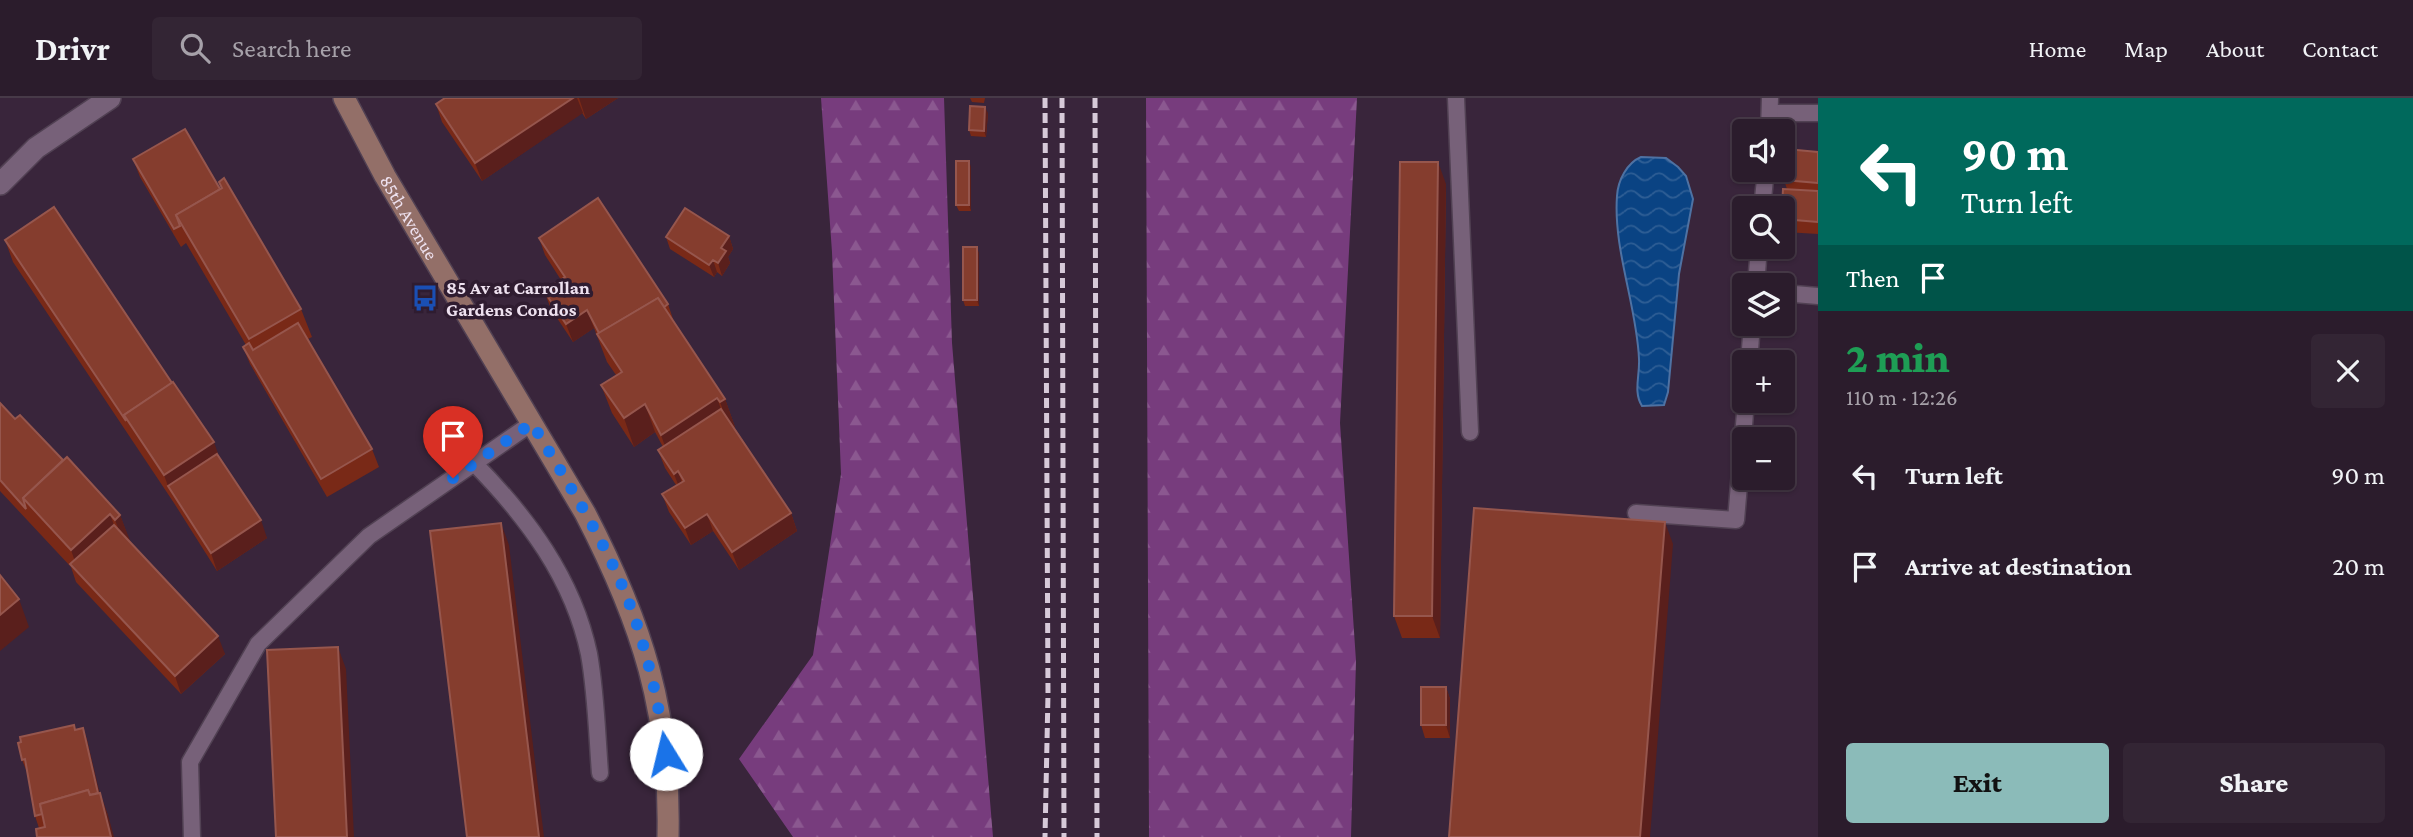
<!DOCTYPE html>
<html lang="en">
<head>
<meta charset="utf-8">
<style>
  body { margin:0; font-family:"Crimson Pro",serif; background:#332534; color:#f1f3f6; height:100vh; display:flex; flex-direction:column; font-size:26px; white-space:nowrap }
  * { box-sizing:border-box; margin:0 }
  p { font-size:23px; color:#a6a1a9 }
  .icon { flex:none; width:38px; height:38px; fill:none; stroke:currentColor; stroke-width:2; stroke-linecap:round; stroke-linejoin:round }
  .map { position:relative; flex:1; overflow:hidden }
  .side { display:flex; flex-direction:column; background:#2b1c2c; width:595px }
  .side>* { flex:none }
  .top-card { background:#00695c; color:#fff; overflow:hidden }
  .tools { position:absolute; left:1732px; top:21px; display:grid; gap:14px }
  .tools a { display:grid; place-items:center; width:63px; height:63px; border-radius:7px; background:#2b1c2c; box-shadow:0 2px 5px #0004,0 0 0 2px #473a48; font-size:35px }
  .pin { position:absolute; display:grid; place-items:center; width:60px; height:60px; color:#fff; margin:-72px -30px; border-radius:50% 50% 50% 0; rotate:-45deg; box-shadow:0 0 7px #0007 }
  .pin .icon { rotate:45deg }
  .me { position:absolute; width:77px; margin:-38px; rotate:351deg; stroke-linejoin:round; filter:drop-shadow(0 0 5px #0008) }
  .turn { display:flex; align-items:center; gap:24px; height:147px; padding:0 28px; font-size:32px }
  .turn .icon { width:91px; height:91px; stroke-width:2.5 }
  .turn b { display:block; font-size:49px; line-height:60px }
  .then { display:flex; align-items:center; height:66px; padding:0 28px; background:#0003; gap:14px; font-size:26px }
  .round { display:grid; place-items:center; flex:none; width:74px; height:74px; border-radius:7px; background:#332534 }
  .headline { display:flex; align-items:center; justify-content:space-between; height:119px; padding:0 28px }
  h1 { font-size:42px; font-weight:800; line-height:52px; color:#1e9e55 }
  .button { display:flex; gap:14px; margin-top:auto; padding:14px 28px }
  .button a { flex:1; height:80px; border-radius:7px; background:#8bbbb9; color:#111; font-size:28px; font-weight:800; line-height:80px; text-align:center }
  .button a+a { background:#332534; color:#f1f3f6 }
  ul { padding:0; list-style:none }
  li { display:flex; align-items:center; gap:21px; height:91px; padding:0 28px }
  li div { flex:1 }
  li b { display:block; font-size:26px }
  li em { font-style:normal }
  header { display:flex; align-items:center; gap:42px; box-sizing:border-box; height:98px; padding:0 35px; background:#2b1c2c; border-bottom:2px solid #473a48 }
  header strong { font-size:33px }
  nav { display:flex; gap:38px; margin-inline-start:auto; font-size:24px }
  .search { width:490px; height:63px; background:#332534; display:flex; align-items:center; gap:18px; box-sizing:border-box; padding:0 24px; border-radius:7px; color:#a6a1a9; font-size:26px }
  main { display:flex; flex:1; min-height:0 }
  .map>svg:first-child { display:block }
  .forest { fill:url(#forest-firs) }
  .water { fill:url(#water-waves); stroke:#4e72a3; stroke-width:2 }
  .lines { fill:none; stroke-linecap:round; stroke-linejoin:round }
  .lane-casing { stroke:#514153; stroke-width:19 }
  .street-casing { stroke:#514153; stroke-width:24 }
  .secondary-casing { stroke:#514153; stroke-width:24 }
  .lane { stroke:#776179; stroke-width:16 }
  .street { stroke:#776179; stroke-width:21 }
  .secondary { stroke:#936f68; stroke-width:21 }
  .rail { stroke:#d7cad9; stroke-width:5; stroke-dasharray:10 5; stroke-linecap:butt }
  .wall { fill:#792917 }
  .shaded-wall { fill:#5a1f1c }
  .building { fill:#853d2e; stroke:#96564d; stroke-width:2 }
  .route { stroke:#1a73e8; stroke-width:12; stroke-dasharray:0 21.6 }
  .labels { text-anchor:middle; dominant-baseline:central; stroke-width:7; stroke-linejoin:round; paint-order:stroke }
  .street-label { font-size:19px; fill:#eee1ef; stroke:#2f1c30 }
  .poi-label { font-size:19px; font-weight:bold; fill:#eee1ef; stroke:#2f1c30; text-anchor:start }
</style>
</head>
<body>
<header>
<strong>Drivr</strong>
<div class="search"><svg class="icon" aria-label="search" viewBox="0 0 24 24"><circle cx="10" cy="10" r="6"/><path d="M15 15l6 6"/></svg>Search here</div>
<nav><a>Home</a><a>Map</a><a>About</a><a>Contact</a></nav>
</header>
<main>
<div class="map">
<svg width="1818" height="739" viewBox="0 0 1818 739">
  <defs>
    <pattern id="forest-firs" width="22" height="20" patternUnits="userSpaceOnUse" patternTransform="scale(1.75)"><rect width="22" height="20" fill="#773c7d"/><path d="M5 1l3.5 6h-7zM16 11l3.5 6h-7z" fill="#8b5890"/></pattern>
    <pattern id="water-waves" width="16" height="10" patternUnits="userSpaceOnUse" patternTransform="scale(1.75)"><rect width="16" height="10" fill="#0a4383"/><path d="M0 5q4-4 8 0t8 0" fill="none" stroke="#2e5e95"/></pattern>
  </defs>
  <rect width="100%" height="100%" fill="#39253b"/>
  <g class="forest">
    <path d="M 821,0 L 944,0 L 952,245 L 993,739 L 793,739 L 739,661 L 813,557 L 841,376 L 832,154 Z"/>
    <path d="M 1146,0 L 1357,0 L 1340,325 L 1356,563 L 1351,739 L 1149,739 Z"/>
  </g>
  <path class="water" d="M 1641,59 L 1666,60 L 1678,69 L 1686,78 L 1693,101 L 1679,176 L 1668,294 L 1664,307 L 1642,308 C 1633,294 1640,277 1639,261 C 1637,209 1613,151 1617,98 C 1618,82 1627,65 1641,59 Z"/>
  <g class="lines">
    <g class="lane-casing">
      <g id="lane">
        <path d="M 1456,0 L 1470,334"/>
        <path d="M 1770,15 L 1818,15"/>
        <path d="M 1769,33 L 1770,0"/>
        <path d="M 1762,110 L 1766,72"/>
        <path d="M 1756,187 L 1759,149"/>
        <path d="M 1783,195 L 1818,198"/>
        <path d="M 1749,264 L 1752,226"/>
        <path d="M 474,365 C 527,419 573,480 589,556 C 596,595 597,636 600,675"/>
        <path d="M 1636,415 L 1736,422 L 1746,303"/>
        <path d="M 192,739 L 190,664 L 258,546 L 369,438 L 532,325"/>
      </g>
    </g>
    <g class="street-casing">
      <path id="street" d="M 0,86 L 36,50 L 110,0"/>
    </g>
    <g class="secondary-casing">
      <g id="secondary">
        <path id="s1" d="M 344,0 L 385,78 L 585,415 C 642,525 671,614 668,739"/>
      </g>
    </g>
    <use href="#lane" class="lane"/>
    <use href="#street" class="street"/>
    <use href="#secondary" class="secondary"/>
    <g class="rail">
      <path d="M 1045,0 L 1048,596 L 1045,739"/>
      <path d="M 1062,0 L 1064,739"/>
      <path d="M 1095,0 L 1097,739"/>
    </g>
  </g>
  <g class="wall">
    <path d="M 445,0 L 618,0 L 586,21 L 582,15 L 482,83 L 442,24 L 436,6 Z"/>
    <path d="M 970,0 L 985,0 L 984,5 L 972,4 Z"/>
    <path d="M 988,15 L 986,39 L 971,38 L 969,32 Z"/>
    <path d="M 1818,54 L 1818,136 L 1785,134 L 1783,128 L 1783,110 L 1787,91 L 1784,82 Z"/>
    <path d="M 133,61 L 220,91 L 301,211 L 312,239 L 308,241 L 372,351 L 379,369 L 327,399 L 250,266 L 243,249 L 246,247 L 186,145 L 181,149 L 140,79 Z"/>
    <path d="M 971,69 L 971,113 L 959,113 L 956,107 Z"/>
    <path d="M 1446,86 L 1440,540 L 1402,540 L 1394,518 Z"/>
    <path d="M 729,138 L 733,151 L 728,159 L 730,165 L 722,178 L 717,174 L 714,179 L 670,151 L 666,139 Z"/>
    <path d="M 539,140 L 668,206 L 674,224 L 725,301 L 735,329 L 734,329 L 791,415 L 797,433 L 739,472 L 713,433 L 691,447 L 669,414 L 662,396 L 676,387 L 665,370 L 658,352 L 663,349 L 655,334 L 634,349 L 612,315 L 601,287 L 616,277 L 607,264 L 594,230 L 573,244 L 551,211 L 544,193 L 561,182 L 545,157 Z"/>
    <path d="M 5,142 L 220,362 L 267,440 L 217,473 L 174,405 L 13,164 Z"/>
    <path d="M 979,155 L 979,208 L 965,208 L 963,202 Z"/>
    <path d="M 0,305 L 15,321 L 63,362 L 120,417 L 130,444 L 225,556 L 181,596 L 76,484 L 71,469 L 0,393 Z"/>
    <path d="M 1446,589 L 1450,601 L 1450,640 L 1425,640 L 1421,627 Z"/>
    <path d="M 74,627 L 76,632 L 83,630 L 87,642 L 99,695 L 108,717 L 39,730 L 35,718 L 27,674 L 22,662 Z"/>
  </g>
  <g class="shaded-wall">
    <path d="M 573,0 L 577,0 L 583,15 L 482,83 L 475,65 Z"/>
    <path d="M 579,0 L 618,0 L 586,21 Z"/>
    <path d="M 985,9 L 988,15 L 986,39 L 984,33 Z"/>
    <path d="M 969,63 L 971,69 L 971,113 L 969,107 Z"/>
    <path d="M 1438,64 L 1446,86 L 1440,540 L 1432,518 Z"/>
    <path d="M 729,138 L 733,151 L 728,159 L 730,165 L 722,178 L 718,165 L 721,150 Z"/>
    <path d="M 977,149 L 979,155 L 979,208 L 977,202 Z"/>
    <path d="M 713,162 L 717,174 L 714,179 L 709,167 Z"/>
    <path d="M 587,212 L 594,230 L 573,244 L 566,226 Z"/>
    <path d="M 717,300 L 727,328 L 671,365 L 661,337 Z"/>
    <path d="M 725,301 L 735,329 L 730,332 L 720,304 Z"/>
    <path d="M 645,306 L 655,334 L 634,349 L 624,320 Z"/>
    <path d="M 214,344 L 224,373 L 168,388 L 164,377 Z"/>
    <path d="M 678,373 L 684,391 L 681,394 L 674,376 Z"/>
    <path d="M 791,415 L 797,433 L 739,472 L 732,454 Z"/>
    <path d="M 110,416 L 120,444 L 80,478 L 71,452 Z"/>
    <path d="M 707,416 L 713,433 L 691,447 L 685,430 Z"/>
    <path d="M 120,417 L 131,445 L 126,450 L 115,422 Z"/>
    <path d="M 261,422 L 267,440 L 217,473 L 211,455 Z"/>
    <path d="M 1665,424 L 1673,446 L 1650,739 L 1640,739 Z"/>
    <path d="M 501,425 L 509,447 L 544,739 L 539,739 Z"/>
    <path d="M 19,501 L 29,529 L 0,553 L 0,517 Z"/>
    <path d="M 218,538 L 225,556 L 181,596 L 175,578 Z"/>
    <path d="M 338,549 L 346,571 L 354,739 L 347,739 Z"/>
    <path d="M 1446,589 L 1450,601 L 1450,640 L 1446,627 Z"/>
    <path d="M 83,630 L 87,642 L 103,709 L 98,696 Z"/>
    <path d="M 100,695 L 108,717 L 114,739 L 111,739 Z"/>
  </g>
  <g class="building">
    <path d="M 445,0 L 573,0 L 475,65 L 436,6 Z"/>
    <path d="M 970,8 L 985,9 L 984,33 L 969,32 Z"/>
    <path d="M 185,31 L 220,91 L 176,117 L 180,128 L 174,131 L 133,61 Z"/>
    <path d="M 1786,51 L 1818,54 L 1818,85 L 1784,82 Z"/>
    <rect x="956" y="63" width="13" height="44"/>
    <path d="M 1400,64 L 1438,64 L 1432,518 L 1394,518 Z"/>
    <path d="M 224,80 L 301,211 L 249,241 L 176,117 L 222,90 L 219,84 Z"/>
    <path d="M 1783,91 L 1818,93 L 1818,124 L 1783,121 L 1783,110 L 1782,110 Z"/>
    <path d="M 598,100 L 668,206 L 664,209 L 658,200 L 599,235 L 587,212 L 566,226 L 544,193 L 565,179 L 539,140 Z"/>
    <path d="M 54,109 L 172,285 L 124,317 L 126,323 L 5,142 Z"/>
    <path d="M 685,110 L 729,138 L 721,150 L 726,153 L 718,165 L 713,162 L 709,167 L 666,139 Z"/>
    <rect x="963" y="149" width="14" height="53"/>
    <path d="M 658,200 L 725,301 L 720,304 L 717,300 L 661,337 L 645,306 L 624,320 L 601,287 L 622,274 L 597,236 Z"/>
    <path d="M 298,225 L 372,351 L 321,381 L 243,249 L 249,245 L 253,252 Z"/>
    <path d="M 173,284 L 214,344 L 164,377 L 124,317 Z"/>
    <path d="M 0,305 L 15,321 L 20,317 L 63,362 L 23,400 L 26,411 L 0,382 Z"/>
    <path d="M 721,311 L 791,415 L 732,454 L 707,416 L 685,430 L 662,396 L 684,383 L 678,373 L 674,376 L 658,352 Z"/>
    <path d="M 217,356 L 261,422 L 211,455 L 168,388 Z"/>
    <path d="M 67,359 L 120,417 L 115,422 L 110,416 L 71,452 L 23,400 Z"/>
    <path d="M 1474,410 L 1665,424 L 1640,739 L 1449,739 Z"/>
    <path d="M 501,425 L 539,739 L 467,739 L 430,433 Z"/>
    <path d="M 114,427 L 218,538 L 175,578 L 70,466 Z"/>
    <path d="M 0,477 L 19,501 L 0,517 Z"/>
    <path d="M 338,549 L 347,739 L 276,739 L 267,552 Z"/>
    <rect x="1421" y="589" width="25" height="38"/>
    <path d="M 74,627 L 75,632 L 83,630 L 98,695 L 90,697 L 88,692 L 40,706 L 42,716 L 35,718 L 25,661 L 22,662 L 18,645 L 21,644 L 20,639 Z"/>
    <path d="M 88,692 L 90,697 L 100,695 L 111,739 L 37,739 L 36,731 L 45,729 L 40,706 Z"/>
  </g>
  <g class="lines">
    <path class="route" d="M 453,380 L 532,325 C 571,391 615,457 638,530 C 651,571 660,614 666,656"/>
  </g>
  <defs>
    <g id="bus-bare" transform="scale(2.1)"><path d="M-5-6H5V4H4V6H2V4H-2V6H-4V4H-5ZM-3.5-4V0h7V-4ZM-3.5 1.2v1.5H-2V1.2ZM2 1.2v1.5H3.5V1.2Z" fill="#1a4fb4" stroke="#2f1c30" stroke-width="2.5" paint-order="stroke"/></g>
  </defs>
  <g fill-rule="evenodd">
    <use href="#bus-bare" x="425" y="200"/>
  </g>
  <g class="labels">
    <g class="street-label">
      <text stroke="none"><textPath href="#s1" startOffset="136">85th Avenue</textPath></text>
    </g>
    <g class="poi-label">
      <text x="446" y="189">85 Av at Carrollan<tspan x="446" dy="22">Gardens Condos</tspan></text>
    </g>
  </g>
</svg>
<div class="tools">
<a><svg class="icon" aria-label="sound" viewBox="0 0 24 24"><path d="M4 9h4l5-4v14l-5-4H4zM17 9q2 3 0 6"/></svg></a>
<a><svg class="icon" aria-label="search" viewBox="0 0 24 24"><circle cx="10" cy="10" r="6"/><path d="M15 15l6 6"/></svg></a>
<a><svg class="icon" aria-label="layers" viewBox="0 0 24 24"><path d="M12 4l9 5-9 5-9-5zM3 14l9 5 9-5"/></svg></a>
<a>+</a>
<a>−</a>
</div>
<div class="pin" style="left:453px;top:380px;background:#d93025"><svg class="icon" aria-label="arrive" viewBox="0 0 24 24"><path d="M6 21V4h12l-3 4 3 4H6"/></svg></div>
<svg class="me" style="left:666px;top:656px" viewBox="-20 -20 40 40"><circle r="19" fill="#fff"/><path d="M0-13L10 11 0 6-10 11z" fill="#1a73e8"/></svg>
</div>
<section class="side">
<div class="top-card">
<div class="turn"><svg class="icon" aria-label="left" viewBox="0 0 24 24"><path d="M17 20v-9H6M10 6l-5 5 5 5"/></svg><div><b>90 m</b>Turn left</div></div>
<div class="then">Then<svg class="icon" aria-label="arrive" viewBox="0 0 24 24"><path d="M6 21V4h12l-3 4 3 4H6"/></svg></div>
</div>
<div class="headline"><div><h1>2 min</h1><p>110 m · 12:26</p></div><a class="round"><svg class="icon" aria-label="close" viewBox="0 0 24 24"><path d="M6 6l12 12M18 6L6 18"/></svg></a></div>
<ul>
<li><svg class="icon" aria-label="left" viewBox="0 0 24 24"><path d="M17 20v-9H6M10 6l-5 5 5 5"/></svg><div><b>Turn left</b></div><em>90 m</em></li>
<li><svg class="icon" aria-label="arrive" viewBox="0 0 24 24"><path d="M6 21V4h12l-3 4 3 4H6"/></svg><div><b>Arrive at destination</b></div><em>20 m</em></li>
</ul>
<div class="button"><a>Exit</a><a>Share</a></div>
</section>
</main>
</body>
</html>
